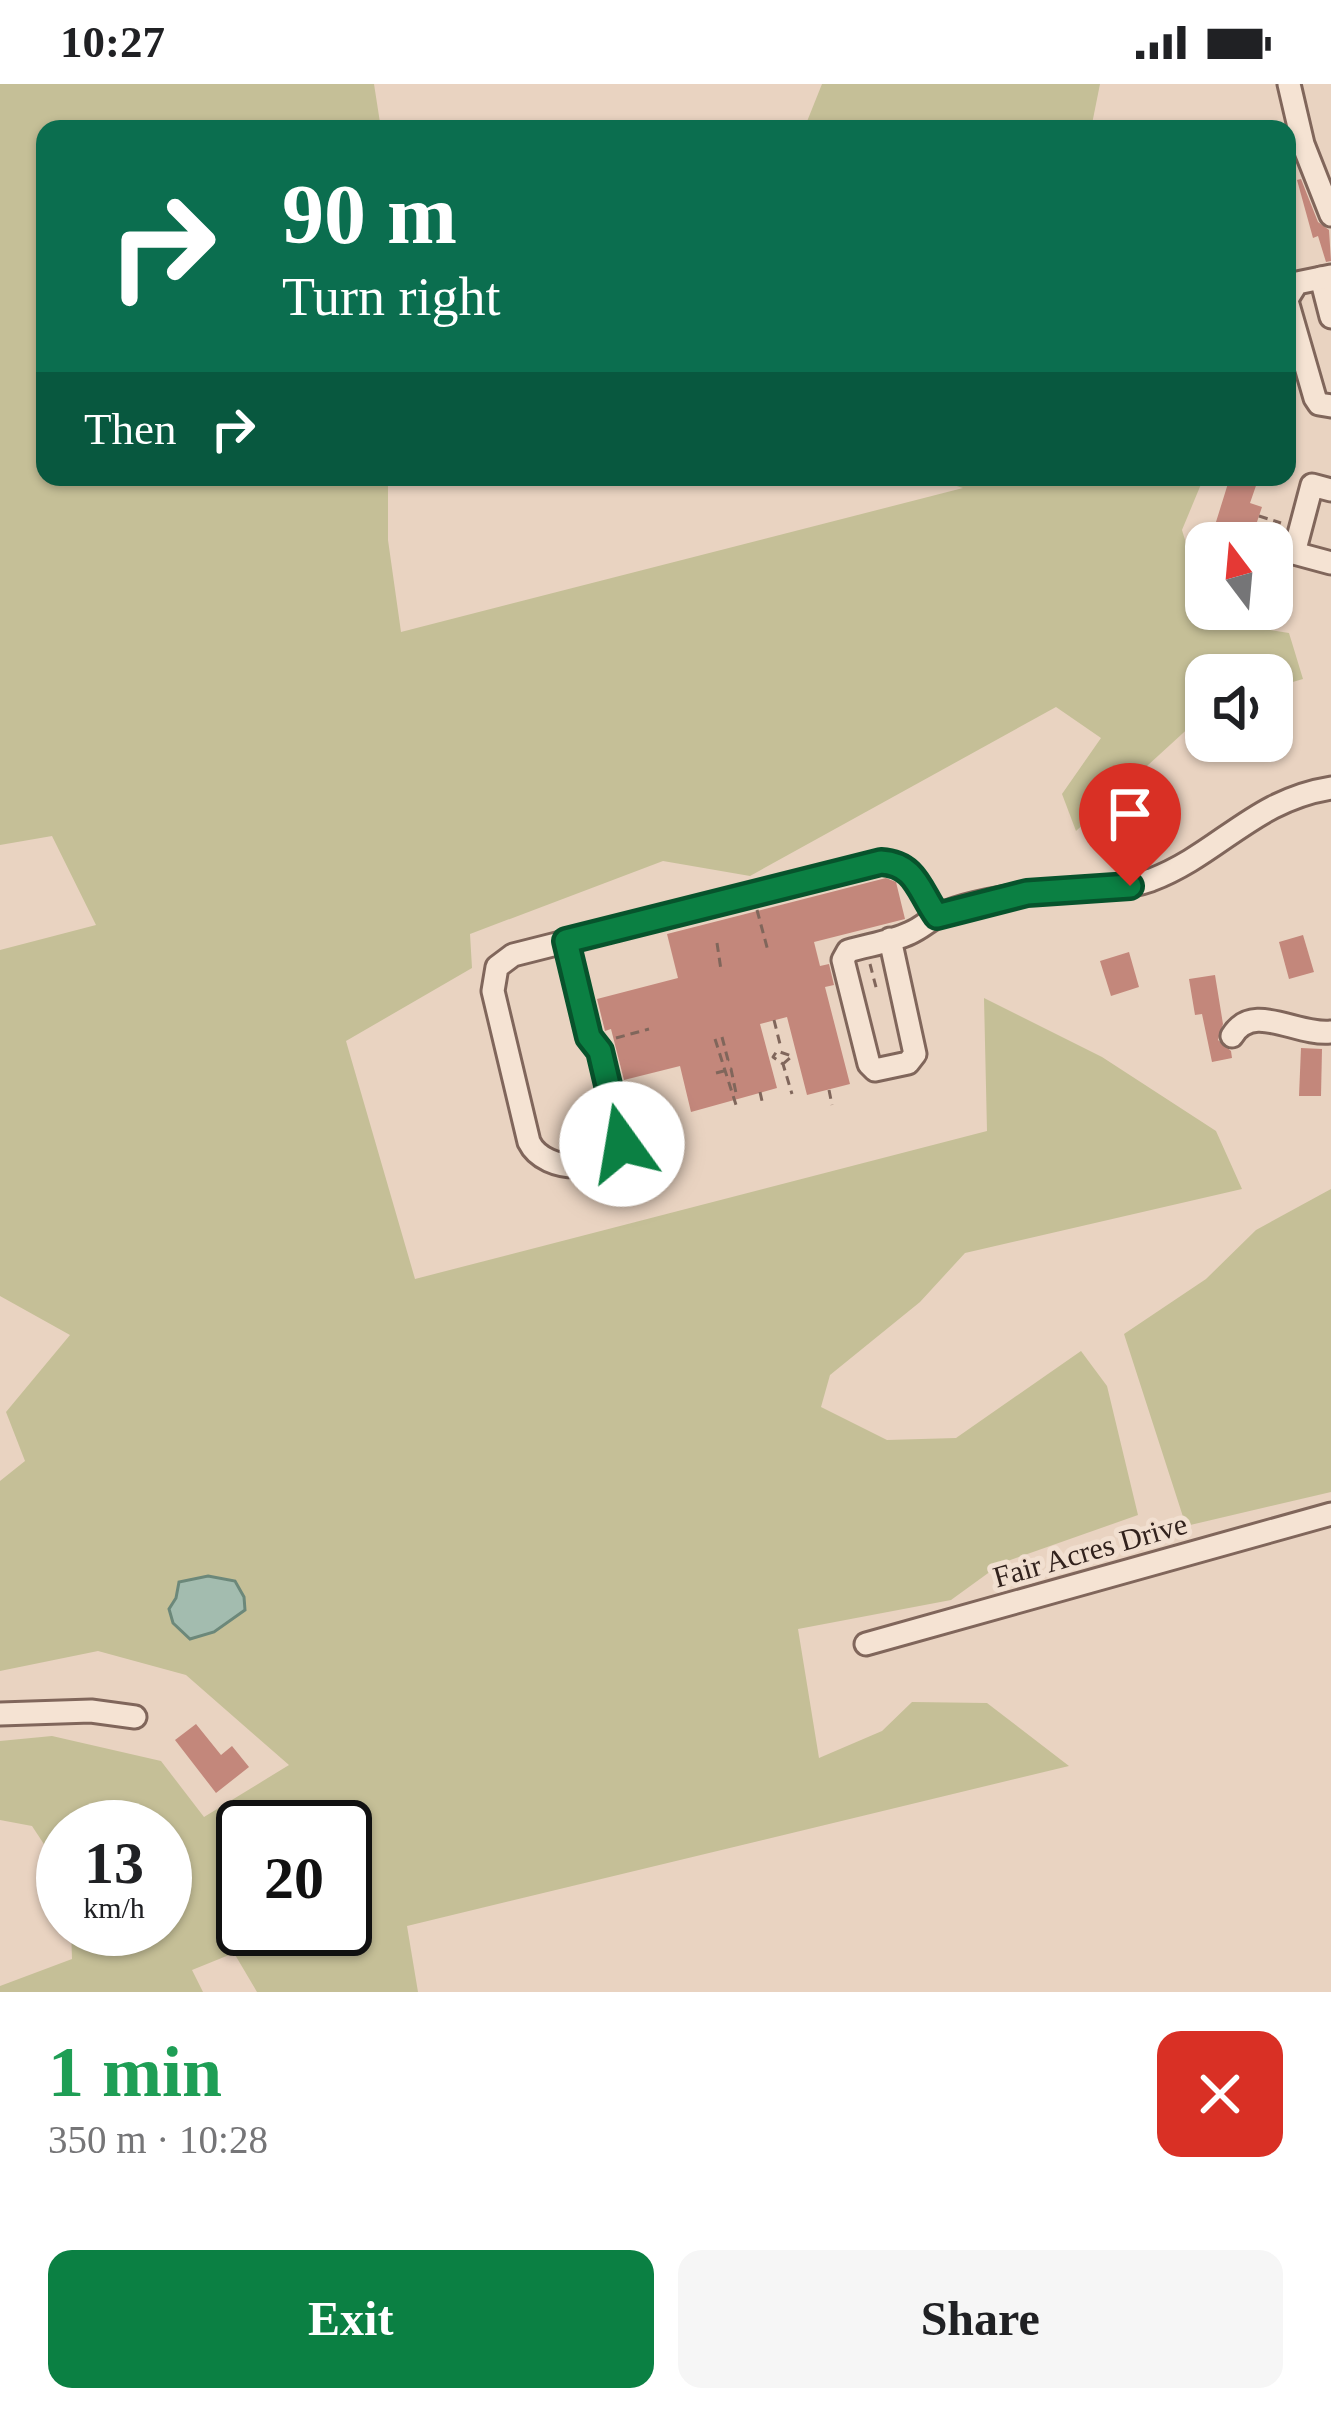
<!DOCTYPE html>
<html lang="en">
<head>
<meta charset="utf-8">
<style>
  body { margin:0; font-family:"Times New Roman",serif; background:#f6f6f6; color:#202124; height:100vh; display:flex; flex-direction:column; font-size:45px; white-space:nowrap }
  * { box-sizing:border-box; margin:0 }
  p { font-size:39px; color:#757577 }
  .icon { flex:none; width:66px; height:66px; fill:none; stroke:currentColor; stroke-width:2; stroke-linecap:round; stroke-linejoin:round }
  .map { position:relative; height:1908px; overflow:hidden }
  .side { display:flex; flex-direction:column; background:#fff; flex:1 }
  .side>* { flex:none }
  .top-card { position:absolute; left:36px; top:36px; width:1260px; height:366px; border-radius:24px; box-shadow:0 3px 9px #0004; background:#0b6e4f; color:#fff; overflow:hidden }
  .needle { width:78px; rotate:344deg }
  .controls { position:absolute; left:1185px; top:438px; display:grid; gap:24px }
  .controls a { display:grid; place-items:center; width:108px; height:108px; border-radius:24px; background:#fff; box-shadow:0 3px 9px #0004; font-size:60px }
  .speed { position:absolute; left:36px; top:1716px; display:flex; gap:24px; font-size:60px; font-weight:700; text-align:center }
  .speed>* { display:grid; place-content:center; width:156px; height:156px; border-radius:50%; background:#fff; box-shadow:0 3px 9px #0004; line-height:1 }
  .speed small { font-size:30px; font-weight:400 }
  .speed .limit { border:6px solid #111; border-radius:18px; background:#fff; color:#111 }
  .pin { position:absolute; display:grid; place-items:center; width:102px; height:102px; color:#fff; margin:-123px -51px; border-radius:50% 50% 50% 0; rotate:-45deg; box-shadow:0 0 12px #0007 }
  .pin .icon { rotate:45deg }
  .me { position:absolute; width:132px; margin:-66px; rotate:347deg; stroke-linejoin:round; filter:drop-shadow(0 0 9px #0008) }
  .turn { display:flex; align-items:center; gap:42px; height:252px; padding:0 48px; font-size:54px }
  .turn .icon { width:156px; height:156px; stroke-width:2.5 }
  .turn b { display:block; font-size:84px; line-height:102px }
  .then { display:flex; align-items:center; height:114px; padding:0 48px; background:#0003; gap:24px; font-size:45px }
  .round { display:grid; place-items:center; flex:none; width:126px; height:126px; border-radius:24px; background:#f6f6f6 }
  .summary { display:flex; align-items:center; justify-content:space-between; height:204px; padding:0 48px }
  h1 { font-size:72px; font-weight:700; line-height:90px; color:#1e9e55 }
  .action { display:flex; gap:24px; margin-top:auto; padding:24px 48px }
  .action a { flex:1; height:138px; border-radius:24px; background:#0b8043; color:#fff; font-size:48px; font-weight:700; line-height:138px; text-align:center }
  .action a+a { background:#f6f6f6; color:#202124 }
  .status { display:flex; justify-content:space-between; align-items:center; height:84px; padding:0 60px; background:#fff; direction:ltr }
  .status svg { height:33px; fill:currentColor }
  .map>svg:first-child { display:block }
  .green { fill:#c5bf97; fill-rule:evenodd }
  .water { fill:#a3bcaf; stroke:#6c887a; stroke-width:3 }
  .building { fill:#c3877b }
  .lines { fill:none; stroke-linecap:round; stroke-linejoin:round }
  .minor-casing { stroke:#80665b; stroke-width:27 }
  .path { stroke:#80665b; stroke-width:3; stroke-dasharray:9 6; stroke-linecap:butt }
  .minor { stroke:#f5e3d3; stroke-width:21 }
  .route-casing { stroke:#07532c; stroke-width:30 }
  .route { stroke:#0b8043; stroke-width:21 }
  .labels { text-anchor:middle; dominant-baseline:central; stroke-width:10; stroke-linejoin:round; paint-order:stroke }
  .street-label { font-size:30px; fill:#32221d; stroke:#f1dfd0 }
</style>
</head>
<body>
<div class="status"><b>10:27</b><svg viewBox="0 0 49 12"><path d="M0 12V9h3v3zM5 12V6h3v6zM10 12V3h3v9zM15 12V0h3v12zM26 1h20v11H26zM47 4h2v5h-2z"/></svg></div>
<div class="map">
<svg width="1331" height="1908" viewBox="0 0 1331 1908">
  <rect width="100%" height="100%" fill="#e9d3c1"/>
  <g class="green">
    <path d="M 0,0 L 374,0 L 381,45 L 45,45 L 45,393 L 388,393 L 388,456 L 401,548 L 963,404 L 929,393 L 1204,393 L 1182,446 L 1206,525 L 1213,537 L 1289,549 L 1303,595 L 1272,604 L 1272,591 L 1206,591 L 1206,628 L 1076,747 L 1062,710 L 1101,654 L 1056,623 L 750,792 L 663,777 L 470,850 L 472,884 L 346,957 L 415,1195 L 987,1047 L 984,914 L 1102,973 L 1216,1047 L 1242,1105 L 965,1169 L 920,1218 L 830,1291 L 821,1323 L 887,1356 L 956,1354 L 1081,1267 L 1107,1302 L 1138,1431 L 1002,1479 L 951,1516 L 798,1545 L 819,1674 L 882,1647 L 912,1618 L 987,1619 L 1069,1682 L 407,1842 L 418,1908 L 257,1908 L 234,1869 L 192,1886 L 203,1908 L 0,1908 L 0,1902 L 72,1875 L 71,1845 L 165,1845 L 165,1743 L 63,1743 L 63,1789 L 32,1742 L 0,1736 L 0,1657 L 52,1652 L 161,1677 L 204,1733 L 289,1681 L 186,1591 L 98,1567 L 0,1587 L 0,1397 L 25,1377 L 6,1328 L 70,1251 L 0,1212 L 0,866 L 96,841 L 52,752 L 0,761 ZM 243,1743 L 345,1743 L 345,1845 L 243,1845 Z"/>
    <path d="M 822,0 L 1100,0 L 1091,45 L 804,45 Z"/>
    <path d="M 1331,1105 L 1331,1408 L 1186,1442 L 1124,1250 L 1206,1195 L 1256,1146 Z"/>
  </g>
  <path class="water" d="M 208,1492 L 235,1497 L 244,1513 L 245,1526 L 214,1548 L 190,1555 L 173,1539 L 169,1525 L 176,1514 L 179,1498 Z"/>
  <g class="building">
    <path d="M 1301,95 L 1318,138 L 1329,146 L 1331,177 L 1326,178 L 1318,152 L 1313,154 L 1297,96 Z"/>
    <path d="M 1230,393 L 1259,393 L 1250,419 L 1262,423 L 1254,447 L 1243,444 L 1238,459 L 1211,454 Z"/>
    <path d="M 886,794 L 896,798 L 905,835 L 814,858 L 820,882 L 829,880 L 834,901 L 825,903 L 850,1000 L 807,1011 L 787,933 L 760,940 L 777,1004 L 691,1028 L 680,982 L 624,996 L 611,945 L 605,947 L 597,915 L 678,894 L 667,850 Z"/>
    <path d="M 1303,851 L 1314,888 L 1289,895 L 1279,858 Z"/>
    <path d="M 1129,868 L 1139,903 L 1111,912 L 1100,877 Z"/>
    <path d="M 1215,891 L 1223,940 L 1218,956 L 1231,967 L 1232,974 L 1212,978 L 1202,930 L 1195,931 L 1189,895 Z"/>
    <path d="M 1301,964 L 1322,965 L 1321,1012 L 1299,1012 Z"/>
    <path d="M 196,1640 L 221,1671 L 232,1662 L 249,1683 L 216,1709 L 175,1656 Z"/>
  </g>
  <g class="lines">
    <g class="minor-casing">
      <g id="minor">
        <path d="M 1289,0 L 1303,60 L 1331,131"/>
        <path d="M 1321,194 L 1331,233"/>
        <path d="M 1287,215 L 1297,199 L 1331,192"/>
        <path d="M 1287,217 L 1315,314 L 1319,320 L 1331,322"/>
        <path d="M 1331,406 L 1312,401 L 1294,469 L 1331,479"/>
        <path d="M 890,855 L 915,970 L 908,979 L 875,986 L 869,980 L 843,876 L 848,867 C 868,861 891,858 910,849 C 922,844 930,835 942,830 C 966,819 997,815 1023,810 C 1066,801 1108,811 1151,796 C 1219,770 1254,716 1331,704"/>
        <path d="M 565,857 L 589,953 L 600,967 L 622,1055 C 612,1090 545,1091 529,1058 L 493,907 L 497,883 L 513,871 L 881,778 C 916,780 919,807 937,832"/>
        <path d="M 1232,952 C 1253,917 1296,952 1331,948"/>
        <path d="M 866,1560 L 1331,1430"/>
        <path d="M 0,1630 L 91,1627 L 135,1633"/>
      </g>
    </g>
    <g class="path">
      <path d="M 1259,432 L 1281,439"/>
      <path d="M 757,826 L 768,867"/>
      <path d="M 717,859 L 721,886"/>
      <path d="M 870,880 L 877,907"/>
      <path d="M 774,936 L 781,964"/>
      <path d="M 722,953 L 728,976 L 723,978"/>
      <path d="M 616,954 L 649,945"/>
      <path d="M 715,955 L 737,1024"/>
      <path d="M 783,980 L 792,972 L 777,967 L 773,973 L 783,980 L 792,1010"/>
      <path d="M 716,989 L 731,985 L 736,1009"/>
      <path d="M 829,1006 L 832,1021"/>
      <path d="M 760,1008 L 762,1017"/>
    </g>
    <use href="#minor" class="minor"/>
  </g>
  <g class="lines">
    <g class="route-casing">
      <path id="route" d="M 622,1060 L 600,967 L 589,953 L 566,857 L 881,778 C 916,780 919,807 937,832 L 1027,809 L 1130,802"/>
    </g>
    <use href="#route" class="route"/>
  </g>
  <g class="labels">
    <g class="street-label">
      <text transform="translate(1090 1466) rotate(-16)">Fair Acres Drive</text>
    </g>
  </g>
</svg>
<div class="controls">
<a><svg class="needle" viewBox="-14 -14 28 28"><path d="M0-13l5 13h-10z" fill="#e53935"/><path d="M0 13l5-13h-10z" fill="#757577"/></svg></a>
<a><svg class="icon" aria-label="sound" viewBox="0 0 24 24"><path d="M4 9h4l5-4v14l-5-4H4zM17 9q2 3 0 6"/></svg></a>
</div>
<div class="speed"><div>13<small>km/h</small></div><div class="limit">20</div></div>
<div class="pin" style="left:1130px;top:802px;background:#d93025"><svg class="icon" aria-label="arrive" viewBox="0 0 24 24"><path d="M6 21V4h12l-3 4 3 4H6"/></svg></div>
<svg class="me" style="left:622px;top:1060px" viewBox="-20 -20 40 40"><circle r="19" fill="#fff"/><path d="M0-13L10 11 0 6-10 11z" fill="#0b8043"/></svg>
<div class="top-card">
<div class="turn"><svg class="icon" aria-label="right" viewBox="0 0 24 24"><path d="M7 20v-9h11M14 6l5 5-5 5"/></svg><div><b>90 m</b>Turn right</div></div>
<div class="then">Then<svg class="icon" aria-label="right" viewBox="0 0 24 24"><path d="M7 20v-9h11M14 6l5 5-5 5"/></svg></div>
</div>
</div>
<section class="side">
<div class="summary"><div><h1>1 min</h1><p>350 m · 10:28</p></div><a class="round" style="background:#d93025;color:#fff"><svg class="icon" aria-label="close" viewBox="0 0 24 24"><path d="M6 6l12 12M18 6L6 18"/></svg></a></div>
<div class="action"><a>Exit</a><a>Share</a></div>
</section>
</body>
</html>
